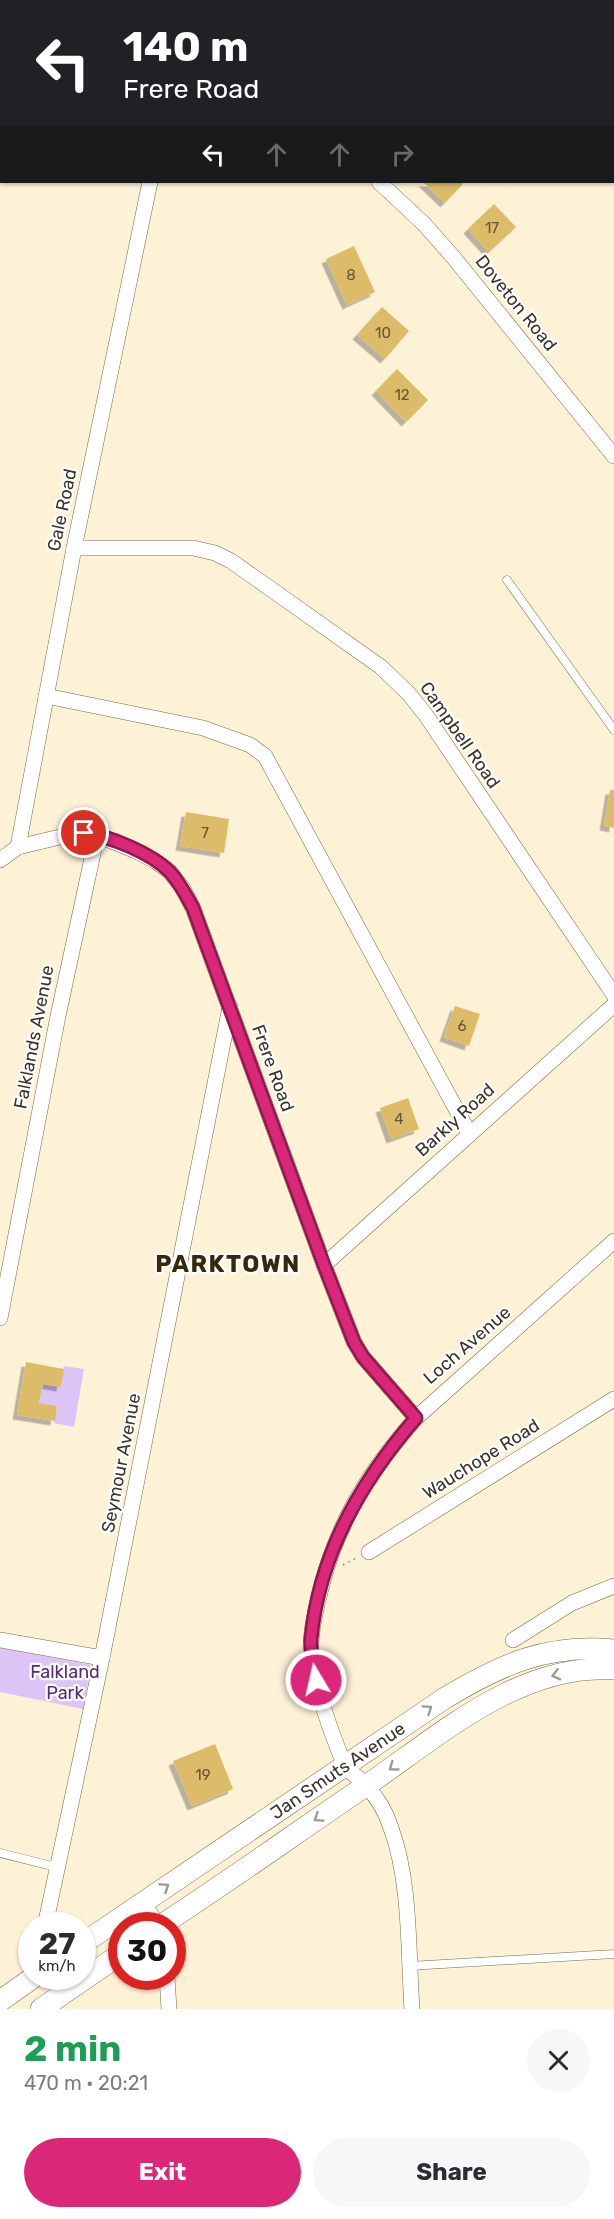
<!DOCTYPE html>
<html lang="en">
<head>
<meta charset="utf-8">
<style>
  body { margin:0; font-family:Rubik,sans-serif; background:#f7f7f7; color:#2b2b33; height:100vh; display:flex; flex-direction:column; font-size:22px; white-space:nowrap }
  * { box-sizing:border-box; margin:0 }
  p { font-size:20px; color:#7c7c81 }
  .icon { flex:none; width:33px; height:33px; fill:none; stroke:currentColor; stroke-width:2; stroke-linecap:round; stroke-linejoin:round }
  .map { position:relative; height:2009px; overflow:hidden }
  .drawer { display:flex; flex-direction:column; background:#fff; flex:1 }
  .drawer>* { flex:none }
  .top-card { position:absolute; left:0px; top:0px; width:615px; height:183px; box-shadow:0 2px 4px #0004; background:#202124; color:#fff; overflow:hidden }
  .speed { position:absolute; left:18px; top:1912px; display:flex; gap:12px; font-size:30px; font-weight:700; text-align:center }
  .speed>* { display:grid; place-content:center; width:78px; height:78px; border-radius:50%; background:#fff; box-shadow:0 2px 4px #0004; line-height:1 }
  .speed small { font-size:15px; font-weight:400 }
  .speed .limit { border:9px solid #d22; background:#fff; color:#111 }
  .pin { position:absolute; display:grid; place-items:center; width:51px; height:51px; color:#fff; margin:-26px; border:3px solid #fff; border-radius:50%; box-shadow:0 2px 6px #0007 }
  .me { position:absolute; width:66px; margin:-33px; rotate:351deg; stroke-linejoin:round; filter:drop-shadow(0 0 4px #0008) }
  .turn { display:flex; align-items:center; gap:21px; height:126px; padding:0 24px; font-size:27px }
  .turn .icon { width:78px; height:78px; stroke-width:2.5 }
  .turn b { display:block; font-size:42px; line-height:51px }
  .lanes { display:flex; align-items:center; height:57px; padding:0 24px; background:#0003; justify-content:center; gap:30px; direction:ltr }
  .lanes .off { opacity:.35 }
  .round { display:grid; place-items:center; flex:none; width:63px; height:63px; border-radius:32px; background:#f7f7f7 }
  .head { display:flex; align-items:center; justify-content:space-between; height:102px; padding:0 24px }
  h1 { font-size:36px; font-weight:700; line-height:45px; color:#1e9e55 }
  .primary-button { display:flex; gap:12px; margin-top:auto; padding:12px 24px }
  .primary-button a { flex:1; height:69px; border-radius:36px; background:#db2777; color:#fff; font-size:24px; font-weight:700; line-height:69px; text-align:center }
  .primary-button a+a { background:#f7f7f7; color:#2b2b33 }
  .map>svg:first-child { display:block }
  .green { fill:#dcc4f7 }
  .building { fill:#dcbc68; filter:url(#shadow) }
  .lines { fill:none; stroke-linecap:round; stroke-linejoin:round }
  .service-casing { stroke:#756848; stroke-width:9 }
  .minor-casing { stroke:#756848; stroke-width:16 }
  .secondary-casing { stroke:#756848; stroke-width:22 }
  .path { stroke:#a69d87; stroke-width:2; stroke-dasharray:1.5 4.5; stroke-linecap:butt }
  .service { stroke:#fff; stroke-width:8 }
  .minor { stroke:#fff; stroke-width:15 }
  .secondary { stroke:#fff; stroke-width:21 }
  .oneway { stroke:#9c9a92 }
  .route-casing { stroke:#8e194d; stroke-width:15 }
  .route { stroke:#db2777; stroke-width:10 }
  .labels { text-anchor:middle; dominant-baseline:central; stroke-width:4.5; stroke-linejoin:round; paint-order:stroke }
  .number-label { font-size:15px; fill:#625636 }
  .street-label { font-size:18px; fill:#3a3426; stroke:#fff }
  .park-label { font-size:18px; fill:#57287c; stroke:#fff }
  .district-label { font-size:24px; font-weight:bold; letter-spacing:1.5px; fill:#35290a; stroke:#fff }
</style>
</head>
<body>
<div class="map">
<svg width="614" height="2009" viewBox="0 0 614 2009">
  <defs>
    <filter id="shadow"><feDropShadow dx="-4.5" dy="4.5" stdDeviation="0" flood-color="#0004"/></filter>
  </defs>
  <rect width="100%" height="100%" fill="#fef2d6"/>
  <g class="green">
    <path d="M 64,1366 L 84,1369 L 74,1427 L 54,1423 L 57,1406 L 39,1403 L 43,1384 L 61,1387 Z"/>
    <path d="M 0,1647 L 91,1665 L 83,1709 L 0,1692 Z"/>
  </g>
  <g class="building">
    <path d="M 423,182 L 460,182 L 463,184 L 445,203 Z"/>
    <path d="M 494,204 L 516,227 L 489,252 L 468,229 Z"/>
    <path d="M 354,246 L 375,292 L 347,305 L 326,259 Z"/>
    <path d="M 382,307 L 409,331 L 385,359 L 357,335 Z"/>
    <path d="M 397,369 L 428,400 L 406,422 L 376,391 Z"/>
    <path d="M 610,790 L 614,790 L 614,828 L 604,826 Z"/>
    <path d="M 186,812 L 229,819 L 224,853 L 180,846 Z"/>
    <path d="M 455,1006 L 480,1014 L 469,1046 L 444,1037 Z"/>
    <path d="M 408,1098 L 419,1129 L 391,1139 L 380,1108 Z"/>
    <path d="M 26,1362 L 64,1369 L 61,1387 L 43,1384 L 39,1403 L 57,1406 L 55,1421 L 17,1415 Z"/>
    <path d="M 215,1744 L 233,1789 L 192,1806 L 173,1761 Z"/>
  </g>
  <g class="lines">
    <g class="service-casing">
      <g id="service">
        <path d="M 507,580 L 614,730"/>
        <path d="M 0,1853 L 56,1867"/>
        <path d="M 409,1966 L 614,1954"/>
      </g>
    </g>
    <g class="minor-casing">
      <g id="minor">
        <path d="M 152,0 L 153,2"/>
        <path d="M 0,99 L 2,99"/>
        <path d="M 379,182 L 424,224 L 454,258 L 614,456"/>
        <path d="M 74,548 L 193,548 L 215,553 L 231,561 L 268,587 L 381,667 L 409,694 L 425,714 L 614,995"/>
        <path d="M 46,696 L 203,728 L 250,745 L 265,756 L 469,1133"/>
        <path d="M 18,847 L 74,548 L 150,182"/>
        <path d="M 0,860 L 18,847 L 68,835 L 97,835 L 136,851 L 155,861 L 169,871 L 182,887 L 193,908 L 324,1265 L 354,1342 L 363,1357 L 416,1418"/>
        <path d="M 324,1265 L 614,1005"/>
        <path d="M 0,1318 L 58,1016 L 97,835"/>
        <path d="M 369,1552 L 614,1399"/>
        <path d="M 0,1640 L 102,1658"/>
        <path d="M 513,1640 L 572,1603 L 614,1586"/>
        <path d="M 143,1902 L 158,1926"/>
        <path d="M 45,1926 L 102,1658 L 230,1007"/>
        <path d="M 167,1977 L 169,2009"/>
        <path d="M 412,2009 C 408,1952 411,1882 391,1828 C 386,1812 378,1798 366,1786 C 360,1778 348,1772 344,1763 C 332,1736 314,1684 311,1654 C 310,1636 314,1618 318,1600 C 335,1526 366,1475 416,1418 L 614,1241"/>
      </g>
    </g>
    <g class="secondary-casing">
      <g id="secondary">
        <path d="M 160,1926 C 229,1881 296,1833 364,1787 C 438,1737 518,1663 614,1669"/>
        <path id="s1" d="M 82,1944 L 445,1698 C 500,1665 547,1643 614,1650"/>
        <path d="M 0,2001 L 34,1977"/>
        <path d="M 41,2009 L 122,1953"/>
      </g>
    </g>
    <path class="path" d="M 343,1565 L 356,1558"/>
    <use href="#service" class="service"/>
    <use href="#minor" class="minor"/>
    <use href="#secondary" class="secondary"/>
  </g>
  <defs><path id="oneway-chevron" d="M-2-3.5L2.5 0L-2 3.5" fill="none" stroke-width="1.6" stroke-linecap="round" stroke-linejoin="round" transform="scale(1.5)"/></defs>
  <g class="oneway">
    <use href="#oneway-chevron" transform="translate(556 1675) rotate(166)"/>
    <use href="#oneway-chevron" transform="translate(428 1709) rotate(-35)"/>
    <use href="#oneway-chevron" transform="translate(393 1767) rotate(144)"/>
    <use href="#oneway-chevron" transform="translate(318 1818) rotate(146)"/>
    <use href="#oneway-chevron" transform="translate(165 1887) rotate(-34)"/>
  </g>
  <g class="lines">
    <g class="route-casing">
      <path id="route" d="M 84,833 C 110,836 151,853 170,872 C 180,883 186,895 193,908 L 324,1265 L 354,1342 L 363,1357 L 416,1418 C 361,1481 319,1554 311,1639 C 310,1653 314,1667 316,1680"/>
    </g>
    <use href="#route" class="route"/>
  </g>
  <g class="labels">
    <g class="number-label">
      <text x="492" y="228">17</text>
      <text x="351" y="275">8</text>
      <text x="383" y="333">10</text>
      <text x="402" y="395">12</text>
      <text x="205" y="833">7</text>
      <text x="462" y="1026">6</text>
      <text x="399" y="1119">4</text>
      <text x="203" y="1775">19</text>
    </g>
    <g class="street-label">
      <text transform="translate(516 303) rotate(51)">Doveton Road</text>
      <text transform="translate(62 510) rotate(-78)">Gale Road</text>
      <text transform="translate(460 735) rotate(55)">Campbell Road</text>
      <text transform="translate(34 1037) rotate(-79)">Falklands Avenue</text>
      <text transform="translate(273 1068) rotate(70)">Frere Road</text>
      <text transform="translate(455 1120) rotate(-42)">Barkly Road</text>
      <text transform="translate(467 1345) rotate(-41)">Loch Avenue</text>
      <text transform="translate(481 1459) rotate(-32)">Wauchope Road</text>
      <text transform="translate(121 1463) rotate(-79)">Seymour Avenue</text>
      <text stroke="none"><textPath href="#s1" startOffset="309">Jan Smuts Avenue</textPath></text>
    </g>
    <g class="park-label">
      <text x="65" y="1672">Falkland<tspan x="65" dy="21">Park</tspan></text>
    </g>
    <g class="district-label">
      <text x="228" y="1264">PARKTOWN</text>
    </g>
  </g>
</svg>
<div class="speed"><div>27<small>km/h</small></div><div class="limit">30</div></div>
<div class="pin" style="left:84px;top:833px;background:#d93025"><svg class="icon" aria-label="arrive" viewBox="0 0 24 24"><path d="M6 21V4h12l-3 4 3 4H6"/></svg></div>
<svg class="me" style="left:316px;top:1680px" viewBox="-20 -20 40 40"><circle r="17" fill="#db2777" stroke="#fff" stroke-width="3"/><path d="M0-11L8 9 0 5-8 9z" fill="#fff"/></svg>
<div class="top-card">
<div class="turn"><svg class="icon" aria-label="left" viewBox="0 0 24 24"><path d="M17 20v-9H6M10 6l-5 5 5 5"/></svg><div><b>140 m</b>Frere Road</div></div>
<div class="lanes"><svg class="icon" aria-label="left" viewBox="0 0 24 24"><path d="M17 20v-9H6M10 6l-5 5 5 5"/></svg><svg class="icon off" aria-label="ahead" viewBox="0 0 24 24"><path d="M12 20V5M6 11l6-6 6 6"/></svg><svg class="icon off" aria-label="ahead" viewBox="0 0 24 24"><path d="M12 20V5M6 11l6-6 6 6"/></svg><svg class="icon off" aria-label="right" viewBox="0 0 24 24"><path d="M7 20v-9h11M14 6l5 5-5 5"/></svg></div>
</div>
</div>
<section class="drawer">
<div class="head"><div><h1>2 min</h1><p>470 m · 20:21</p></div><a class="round"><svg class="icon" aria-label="close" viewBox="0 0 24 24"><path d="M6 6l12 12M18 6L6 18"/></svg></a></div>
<div class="primary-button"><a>Exit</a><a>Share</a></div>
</section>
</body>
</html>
